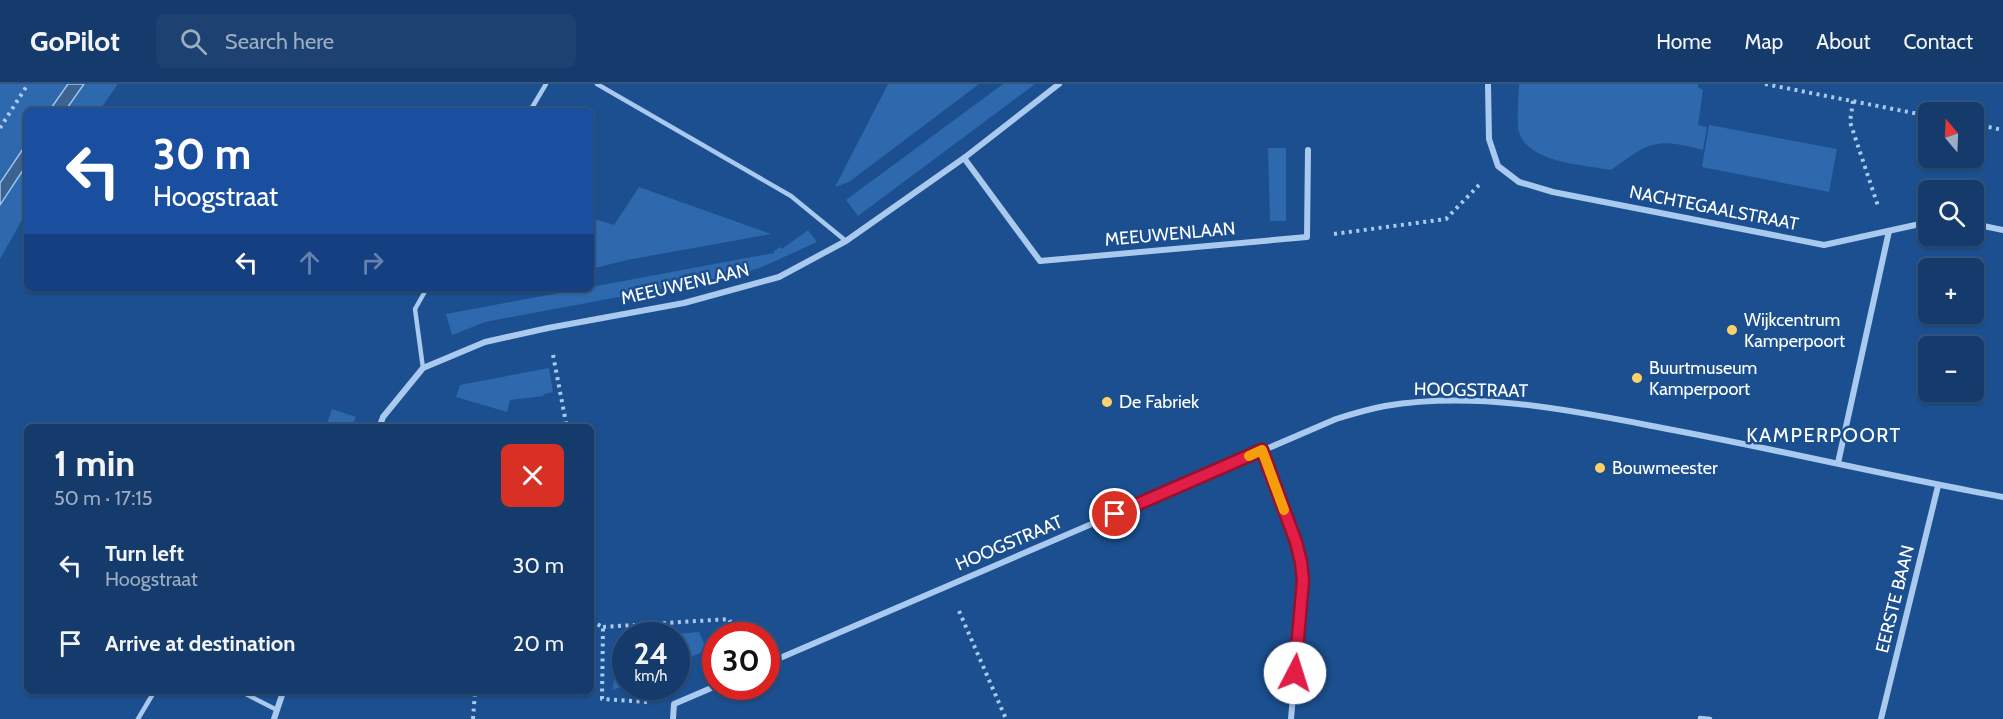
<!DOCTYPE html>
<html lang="en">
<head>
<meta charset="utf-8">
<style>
  body { margin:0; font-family:Cabin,sans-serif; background:#1d4271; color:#f1f3f6; height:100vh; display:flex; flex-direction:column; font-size:22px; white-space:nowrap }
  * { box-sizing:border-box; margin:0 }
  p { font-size:20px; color:#9dadc1 }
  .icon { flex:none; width:33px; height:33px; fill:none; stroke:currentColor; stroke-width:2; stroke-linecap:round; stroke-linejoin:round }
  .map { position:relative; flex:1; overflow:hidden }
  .panel { position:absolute; left:24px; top:340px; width:570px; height:270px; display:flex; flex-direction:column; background:#143b6b; border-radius:9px; box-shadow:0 2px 4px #0004,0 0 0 2px #33557e }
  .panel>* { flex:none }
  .hud { position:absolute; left:24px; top:24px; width:570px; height:183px; border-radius:9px; box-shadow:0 2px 4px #0004,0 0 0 2px #33557e; background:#1a4fa0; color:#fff; overflow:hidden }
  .needle { width:39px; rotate:341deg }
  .fabs { position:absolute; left:1918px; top:18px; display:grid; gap:12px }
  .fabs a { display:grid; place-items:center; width:66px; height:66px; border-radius:9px; background:#143b6b; box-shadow:0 2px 4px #0004,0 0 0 2px #33557e; font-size:30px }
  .speed { position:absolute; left:612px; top:538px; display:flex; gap:12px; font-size:30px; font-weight:700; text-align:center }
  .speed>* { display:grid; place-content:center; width:78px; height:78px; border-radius:50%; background:#143b6b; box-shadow:0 2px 4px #0004,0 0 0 2px #33557e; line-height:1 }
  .speed small { font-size:15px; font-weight:400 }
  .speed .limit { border:9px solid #d22; background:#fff; color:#111 }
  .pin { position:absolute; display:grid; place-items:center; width:51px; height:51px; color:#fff; margin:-26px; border:3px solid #fff; border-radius:50%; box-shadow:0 2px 6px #0007 }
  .me { position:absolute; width:66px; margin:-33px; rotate:5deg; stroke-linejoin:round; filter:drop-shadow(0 0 4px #0008) }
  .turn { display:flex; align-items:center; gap:21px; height:126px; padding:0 30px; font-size:27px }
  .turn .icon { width:78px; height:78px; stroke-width:2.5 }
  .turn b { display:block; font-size:42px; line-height:51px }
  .lanes { display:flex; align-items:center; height:57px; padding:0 30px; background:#0003; justify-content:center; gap:30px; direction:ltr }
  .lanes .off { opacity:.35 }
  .round { display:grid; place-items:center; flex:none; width:63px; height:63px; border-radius:9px; background:#1d4271 }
  .summary { display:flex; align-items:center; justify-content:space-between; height:102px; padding:0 30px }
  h1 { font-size:36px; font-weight:700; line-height:45px }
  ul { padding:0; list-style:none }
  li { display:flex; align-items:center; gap:18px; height:78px; padding:0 30px }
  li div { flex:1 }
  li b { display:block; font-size:22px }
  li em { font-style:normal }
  header { display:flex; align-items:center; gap:36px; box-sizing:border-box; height:84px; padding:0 30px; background:#143b6b; border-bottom:2px solid #33557e }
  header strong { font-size:28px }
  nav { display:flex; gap:33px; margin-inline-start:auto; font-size:21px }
  .search { width:420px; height:54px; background:#1d4271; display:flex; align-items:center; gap:15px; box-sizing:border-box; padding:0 21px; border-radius:9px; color:#9dadc1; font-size:22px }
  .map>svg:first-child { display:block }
  .green { fill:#2e69ad }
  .water { fill:#3c6290; stroke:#9cc4f0; stroke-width:1.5 }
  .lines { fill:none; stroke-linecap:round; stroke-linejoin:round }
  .path { stroke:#a9c9ee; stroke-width:4; stroke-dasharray:3 4.5; stroke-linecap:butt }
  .service { stroke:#a9c9ee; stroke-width:4.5 }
  .minor { stroke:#a9c9ee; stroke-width:6 }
  .route-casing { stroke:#92132f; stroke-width:15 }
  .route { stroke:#e11d48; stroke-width:10 }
  .slow { stroke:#f59e0b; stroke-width:10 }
  .poi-dot { fill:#ffd166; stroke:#1b4f8f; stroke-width:2 }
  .labels { text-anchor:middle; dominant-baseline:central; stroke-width:5; stroke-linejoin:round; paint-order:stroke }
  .street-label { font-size:18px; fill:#fff; stroke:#1b4f8f }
  .poi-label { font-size:18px; fill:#fff; stroke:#1b4f8f; text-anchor:start }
  .neighbourhood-label { font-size:20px; letter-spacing:1.5px; fill:#fff; stroke:#1b4f8f }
</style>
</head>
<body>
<header>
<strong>GoPilot</strong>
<div class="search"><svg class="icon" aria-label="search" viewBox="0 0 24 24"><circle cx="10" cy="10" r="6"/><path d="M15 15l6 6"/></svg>Search here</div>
<nav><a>Home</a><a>Map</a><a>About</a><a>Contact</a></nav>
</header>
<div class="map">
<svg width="2003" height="635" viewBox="0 0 2003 635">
  <rect width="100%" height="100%" fill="#1b4f8f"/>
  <g class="green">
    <path d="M 0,0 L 68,0 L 49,27 L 27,27 L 27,59 L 0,99 Z"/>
    <path d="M 84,0 L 118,0 L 99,27 L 65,27 Z"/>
    <path d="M 888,0 L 979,0 L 849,98 L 835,103 Z"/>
    <path d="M 1003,0 L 1035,0 L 858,132 L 846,116 Z"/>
    <path d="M 1519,0 L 1698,0 L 1698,3 L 1703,6 L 1698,41 L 1707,43 L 1703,66 C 1656,53 1649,58 1611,86 C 1584,81 1528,79 1519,48 C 1516,37 1519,12 1519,0 Z"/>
    <path d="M 1709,41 L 1837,65 L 1829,108 L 1702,83 Z"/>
    <path d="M 1268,64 L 1286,64 L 1286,137 L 1270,137 Z"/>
    <path d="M 27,80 L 27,127 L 0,175 L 0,121 Z"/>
    <path d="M 639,103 L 771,150 L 627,176 L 591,185 L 591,134 L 614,141 Z"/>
    <path d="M 808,146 L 817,158 L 762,183 L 741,190 L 485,238 L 452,251 L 446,230 L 774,169 L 774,167 L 780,163 L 782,165 Z"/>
    <path d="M 549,284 L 553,308 L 544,310 L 543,312 L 510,316 L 507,328 L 456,313 L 460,301 Z"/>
    <path d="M 332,325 L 356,333 L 351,343 L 326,343 Z"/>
    <path d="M 699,548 L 707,566 L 677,579 L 676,552 L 655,552 Z"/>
    <path d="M 617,555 L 625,555 L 625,601 L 613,606 Z"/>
  </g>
  <g class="water">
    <path d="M 68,0 L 84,0 L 65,27 L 49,27 Z"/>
    <path d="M 27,59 L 27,80 L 0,121 L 0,99 Z"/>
  </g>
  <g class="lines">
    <g class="path">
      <path d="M 1765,0 L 1929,32"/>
      <path d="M 1853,17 L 1850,38 L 1878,122"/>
      <path d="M 1974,40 L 2003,46"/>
      <path d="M 0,44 L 28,0"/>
      <path d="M 1334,150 L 1446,135 L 1479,101"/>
      <path d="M 553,271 L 567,344"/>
      <path d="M 959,527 L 1006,635"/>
      <path d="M 591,537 L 603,543 L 602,615 L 647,618"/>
      <path d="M 603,543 L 729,535 L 737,552"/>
      <path d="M 473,635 L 475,608"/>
    </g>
    <g class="service">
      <path d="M 597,0 L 791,112 L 846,157"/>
      <path d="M 530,27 L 546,0"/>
      <path d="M 423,284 L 415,225 L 427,204"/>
      <path d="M 242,608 L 277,626"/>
      <path d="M 1700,634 L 1710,635"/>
      <path d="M 138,635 L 154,608"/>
    </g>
    <g class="minor">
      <path d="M 1488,0 L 1489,55 L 1498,82 L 1519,98 L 1553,108 L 1824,161 L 1929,138"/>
      <path d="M 964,74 L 1040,177 L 1307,153 L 1308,66"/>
      <path d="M 1974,140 L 2003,146"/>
      <path d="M 379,344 L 383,333 L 423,284 L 485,258 L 548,244 L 684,219 L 779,193 L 846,157 L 964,74 L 1059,0"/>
      <path d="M 1262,366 L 1296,458 L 1303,496 L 1291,635"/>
      <path d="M 1838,379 L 1889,147"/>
      <path d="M 766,580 L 1336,335 C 1352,330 1369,325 1385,322 C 1481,306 1579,328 1673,346 C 1784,367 1893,393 2003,413"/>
      <path d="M 274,635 L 283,608"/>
      <path d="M 673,635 L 674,620 L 716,602"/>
      <path d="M 1881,635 L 1938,402"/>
    </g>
  </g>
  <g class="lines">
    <g class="route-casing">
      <path id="route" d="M 1115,430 L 1262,366 L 1296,458 L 1301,478 L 1303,496 L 1295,589"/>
    </g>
    <use href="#route" class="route"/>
    <path class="slow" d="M 1249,372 L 1262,366 L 1284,426"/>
  </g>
  <g class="poi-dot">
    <circle cx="1732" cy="246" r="6"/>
    <circle cx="1637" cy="294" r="6"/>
    <circle cx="1107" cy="318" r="6"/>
    <circle cx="1600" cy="384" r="6"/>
  </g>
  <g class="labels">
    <g class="street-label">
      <text transform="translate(1714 124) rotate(11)">NACHTEGAALSTRAAT</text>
      <text transform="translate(1170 150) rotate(-5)">MEEUWENLAAN</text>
      <text transform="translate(685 200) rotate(-13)">MEEUWENLAAN</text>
      <text transform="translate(1471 306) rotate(1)">HOOGSTRAAT</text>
      <text transform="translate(1009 459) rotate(-23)">HOOGSTRAAT</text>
      <text transform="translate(1895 515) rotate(-76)">EERSTE BAAN</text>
    </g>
    <g class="poi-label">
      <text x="1744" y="236">Wijkcentrum<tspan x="1744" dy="21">Kamperpoort</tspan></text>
      <text x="1649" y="284">Buurtmuseum<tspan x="1649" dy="21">Kamperpoort</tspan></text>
      <text x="1119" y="318">De Fabriek</text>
      <text x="1612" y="384">Bouwmeester</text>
    </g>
    <g class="neighbourhood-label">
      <text x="1824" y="351">KAMPERPOORT</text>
    </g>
  </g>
</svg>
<div class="fabs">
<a><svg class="needle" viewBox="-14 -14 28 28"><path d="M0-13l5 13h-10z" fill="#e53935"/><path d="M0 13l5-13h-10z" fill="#9dadc1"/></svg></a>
<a><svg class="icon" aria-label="search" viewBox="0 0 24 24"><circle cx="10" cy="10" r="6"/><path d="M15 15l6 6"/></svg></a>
<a>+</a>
<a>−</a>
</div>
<div class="speed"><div>24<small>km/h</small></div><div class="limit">30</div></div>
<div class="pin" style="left:1115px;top:430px;background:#d93025"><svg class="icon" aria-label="arrive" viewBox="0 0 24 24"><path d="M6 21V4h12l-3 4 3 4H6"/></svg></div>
<svg class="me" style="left:1295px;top:589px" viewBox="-20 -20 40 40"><circle r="19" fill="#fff"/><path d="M0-13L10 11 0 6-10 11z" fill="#e11d48"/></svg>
<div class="hud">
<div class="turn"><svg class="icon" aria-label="left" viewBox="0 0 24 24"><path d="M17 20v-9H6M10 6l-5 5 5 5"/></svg><div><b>30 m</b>Hoogstraat</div></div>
<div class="lanes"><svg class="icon" aria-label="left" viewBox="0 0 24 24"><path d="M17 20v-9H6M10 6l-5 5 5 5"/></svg><svg class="icon off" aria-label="ahead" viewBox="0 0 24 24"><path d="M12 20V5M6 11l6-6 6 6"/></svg><svg class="icon off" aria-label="right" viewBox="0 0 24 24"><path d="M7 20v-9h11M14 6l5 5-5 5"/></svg></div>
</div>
<section class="panel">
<div class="summary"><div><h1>1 min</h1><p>50 m · 17:15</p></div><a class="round" style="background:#d93025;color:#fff"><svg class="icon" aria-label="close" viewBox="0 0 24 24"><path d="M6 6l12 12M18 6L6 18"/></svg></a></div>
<ul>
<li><svg class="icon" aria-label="left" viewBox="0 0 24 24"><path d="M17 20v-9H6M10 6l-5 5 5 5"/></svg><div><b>Turn left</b><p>Hoogstraat</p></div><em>30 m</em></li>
<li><svg class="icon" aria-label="arrive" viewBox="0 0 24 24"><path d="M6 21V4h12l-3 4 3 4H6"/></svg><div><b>Arrive at destination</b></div><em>20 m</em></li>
</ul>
</section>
</div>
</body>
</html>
